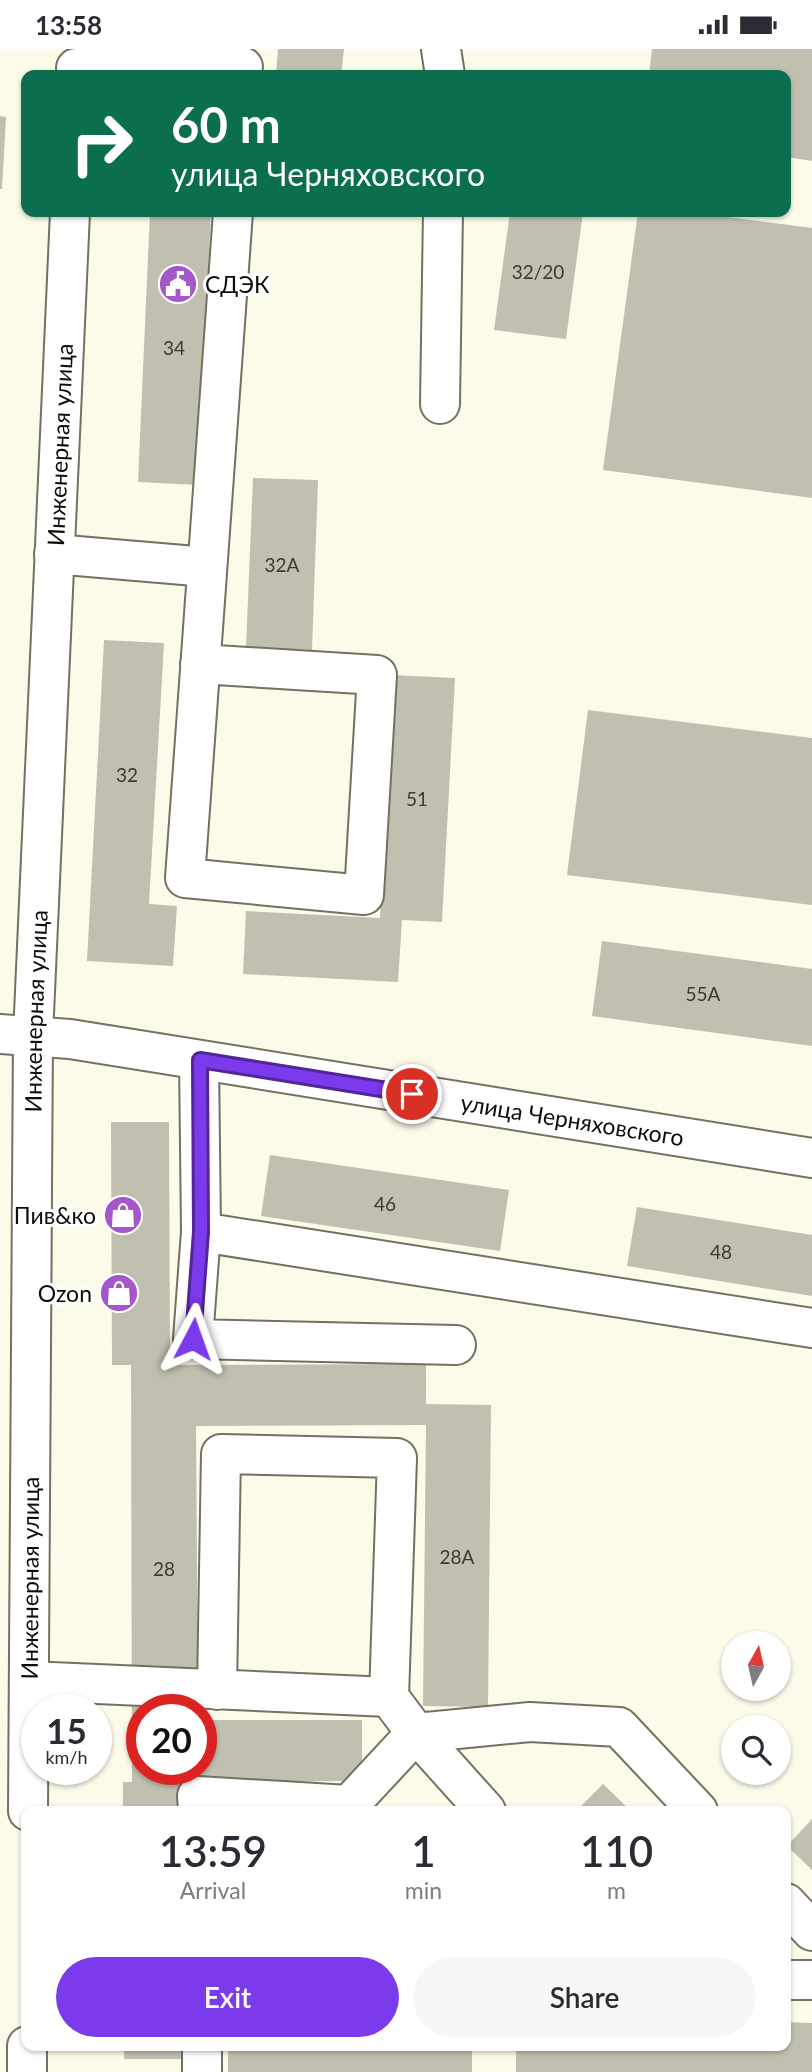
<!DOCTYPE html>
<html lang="en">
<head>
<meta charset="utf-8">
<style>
  body { margin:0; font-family:Lato,sans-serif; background:#f7f7f7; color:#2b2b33; height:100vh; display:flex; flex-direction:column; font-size:26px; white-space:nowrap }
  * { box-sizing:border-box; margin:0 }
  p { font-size:23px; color:#7c7c81 }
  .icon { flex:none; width:38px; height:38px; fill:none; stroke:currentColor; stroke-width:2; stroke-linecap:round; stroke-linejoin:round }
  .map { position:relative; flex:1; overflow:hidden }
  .side { position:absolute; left:21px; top:1757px; width:770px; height:245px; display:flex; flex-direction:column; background:#fff; border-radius:14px; box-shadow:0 2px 5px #0004 }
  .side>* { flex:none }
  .guide { position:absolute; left:21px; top:21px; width:770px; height:147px; border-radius:14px; box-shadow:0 2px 5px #0004; background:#0b6e4f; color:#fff; overflow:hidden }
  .needle { width:46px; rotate:8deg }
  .controls { position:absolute; left:721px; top:1582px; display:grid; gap:14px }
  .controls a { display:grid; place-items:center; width:70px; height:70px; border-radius:50%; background:#fff; box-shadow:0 2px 5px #0004; font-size:35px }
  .speed { position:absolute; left:21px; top:1645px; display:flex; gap:14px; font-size:35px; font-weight:700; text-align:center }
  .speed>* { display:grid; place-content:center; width:91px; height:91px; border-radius:50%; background:#fff; box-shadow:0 2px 5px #0004; line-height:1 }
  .speed small { font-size:18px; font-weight:400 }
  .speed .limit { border:10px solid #d22; background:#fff; color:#111 }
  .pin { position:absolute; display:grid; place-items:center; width:60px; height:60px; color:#fff; margin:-30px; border:4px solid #fff; border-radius:50%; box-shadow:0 2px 7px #0007 }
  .me { position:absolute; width:77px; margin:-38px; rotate:4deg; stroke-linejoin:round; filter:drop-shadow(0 0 5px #0008) }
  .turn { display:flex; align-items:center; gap:24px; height:147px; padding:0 35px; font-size:32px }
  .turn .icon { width:91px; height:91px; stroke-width:2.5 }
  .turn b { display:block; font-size:49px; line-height:60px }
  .eta { display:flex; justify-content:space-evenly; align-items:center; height:119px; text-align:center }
  .eta b { font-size:42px; font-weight:600; line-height:49px }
  .cta { display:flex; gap:14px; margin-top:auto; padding:14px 35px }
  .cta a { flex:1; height:80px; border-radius:42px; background:#7c3aed; color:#fff; font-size:28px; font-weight:600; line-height:80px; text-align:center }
  .cta a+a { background:#f7f7f7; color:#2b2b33 }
  .status { display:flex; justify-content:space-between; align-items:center; height:49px; padding:0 35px; background:#fff; direction:ltr }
  .status svg { height:19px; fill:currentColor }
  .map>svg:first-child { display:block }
  .building { fill:#c1c0b0 }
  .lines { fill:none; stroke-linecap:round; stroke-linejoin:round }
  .minor-casing { stroke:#727162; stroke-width:42 }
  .minor { stroke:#fff; stroke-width:38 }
  .route-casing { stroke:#51269a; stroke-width:18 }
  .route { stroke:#7c3aed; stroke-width:12 }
  .labels { text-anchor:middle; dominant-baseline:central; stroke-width:6; stroke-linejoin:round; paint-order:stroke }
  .number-label { font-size:19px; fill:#3b3a32 }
  .poi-label { font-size:23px; fill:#0e0e08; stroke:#fff; text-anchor:end }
  .street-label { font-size:23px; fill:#0e0e08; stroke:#fff }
</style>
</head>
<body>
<div class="status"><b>13:58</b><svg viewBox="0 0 49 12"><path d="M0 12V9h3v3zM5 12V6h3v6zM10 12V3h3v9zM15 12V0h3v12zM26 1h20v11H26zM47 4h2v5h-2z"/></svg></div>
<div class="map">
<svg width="812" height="2023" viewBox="0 0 812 2023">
  <rect width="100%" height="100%" fill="#fcfae9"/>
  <g class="building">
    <path d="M 278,0 L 344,0 L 341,26 L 276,26 Z"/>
    <path d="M 652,0 L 812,0 L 812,112 L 786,108 L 786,26 L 649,26 Z"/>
    <path d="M 0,67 L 6,68 L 2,140 L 0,140 Z"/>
    <path d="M 150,163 L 211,163 L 198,436 L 138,433 Z"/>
    <path d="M 510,163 L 583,163 L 566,290 L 494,281 Z"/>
    <path d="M 638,163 L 689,163 L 812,179 L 812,449 L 603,421 Z"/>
    <path d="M 253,429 L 318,431 L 312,601 L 246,599 Z"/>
    <path d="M 104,591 L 164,594 L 149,855 L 177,857 L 173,917 L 87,912 Z"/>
    <path d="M 392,626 L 455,629 L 442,873 L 402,871 L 398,933 L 243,925 L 246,862 L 380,869 Z"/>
    <path d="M 588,661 L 812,689 L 812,856 L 567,826 Z"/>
    <path d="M 602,892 L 812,920 L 812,997 L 592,967 Z"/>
    <path d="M 111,1073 L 169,1073 L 170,1316 L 426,1315 L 426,1355 L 491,1356 L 488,1658 L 423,1657 L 426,1376 L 196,1377 L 198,1661 L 142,1661 L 142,1720 L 201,1720 L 201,1671 L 362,1671 L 362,1732 L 185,1733 L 185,1762 L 123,1762 L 123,1733 L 132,1733 L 131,1316 L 112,1316 Z"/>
    <path d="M 270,1106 L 509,1141 L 500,1202 L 261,1167 Z"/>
    <path d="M 637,1158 L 812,1186 L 812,1247 L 627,1217 Z"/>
    <path d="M 603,1735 L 631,1762 L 576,1762 Z"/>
    <path d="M 812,1770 L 812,1821 L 787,1797 Z"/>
    <path d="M 786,1973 L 812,1974 L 812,2023 L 516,2023 L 516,1997 L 786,1997 Z"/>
    <rect x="124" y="1997" width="62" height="13"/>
    <rect x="228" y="1997" width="244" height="26"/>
  </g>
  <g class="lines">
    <g class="minor-casing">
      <g id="minor">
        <path d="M 441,0 L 445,26"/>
        <path d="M 76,19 L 243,18"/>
        <path d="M 440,355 L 443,163"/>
        <path d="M 54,505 L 207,518"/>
        <path d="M 200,615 L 377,626 L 364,846 L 185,829 C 201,607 217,385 233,163"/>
        <path id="s1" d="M 0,985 L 70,990 L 812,1109"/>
        <path d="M 199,1011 L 201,1183 L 812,1279"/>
        <path d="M 201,1183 L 193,1290 L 456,1296"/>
        <path d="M 29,1632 L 389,1648 L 397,1409 L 221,1405 L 217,1641"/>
        <path d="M 389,1648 L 416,1684 L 530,1673 L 619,1678 L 698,1762"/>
        <path d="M 349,1756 L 416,1684 L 486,1762"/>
        <path id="s2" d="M 28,1762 L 33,987 L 70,163"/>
        <path d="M 198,1762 L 197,1747 L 349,1756 L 355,1762"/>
        <path d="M 786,1854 L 812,1882"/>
        <path d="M 786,1931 L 812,1931"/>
        <path d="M 27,2023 L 27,1997"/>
        <path d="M 202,2023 L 202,1997"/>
      </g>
    </g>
    <use href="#minor" class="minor"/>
  </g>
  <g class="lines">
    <g class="route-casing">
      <path id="route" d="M 193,1290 L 201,1183 L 200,1011 L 412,1045"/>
    </g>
    <use href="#route" class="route"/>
  </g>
  <defs>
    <g id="civic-disc" transform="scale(2.0125)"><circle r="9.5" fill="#a357c9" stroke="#fff"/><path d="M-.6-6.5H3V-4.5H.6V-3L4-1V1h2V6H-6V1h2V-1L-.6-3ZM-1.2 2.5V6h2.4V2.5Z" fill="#fff"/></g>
    <g id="shop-disc" transform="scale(2.0125)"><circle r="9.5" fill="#a357c9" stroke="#fff"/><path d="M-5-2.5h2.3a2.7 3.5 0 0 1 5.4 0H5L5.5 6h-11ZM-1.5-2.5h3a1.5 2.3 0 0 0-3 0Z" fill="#fff"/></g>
  </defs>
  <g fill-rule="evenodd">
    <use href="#civic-disc" x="178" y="235"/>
    <use href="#shop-disc" x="123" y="1166"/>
    <use href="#shop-disc" x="119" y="1244"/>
  </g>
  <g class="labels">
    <g class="number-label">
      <text x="538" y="222">32/20</text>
      <text x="174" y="298">34</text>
      <text x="282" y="515">32А</text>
      <text x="127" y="725">32</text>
      <text x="417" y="749">51</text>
      <text x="703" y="944">55А</text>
      <text x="385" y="1154">46</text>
      <text x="721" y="1202">48</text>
      <text x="457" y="1507">28А</text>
      <text x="164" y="1519">28</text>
    </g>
    <g class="poi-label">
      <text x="205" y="235" text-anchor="start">СДЭК</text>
      <text x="96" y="1166">Пив&amp;ко</text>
      <text x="92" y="1244">Ozon</text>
    </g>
    <g class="street-label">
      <text stroke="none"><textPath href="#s2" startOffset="1367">Инженерная улица</textPath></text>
      <text stroke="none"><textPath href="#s2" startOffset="800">Инженерная улица</textPath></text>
      <text stroke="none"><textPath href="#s1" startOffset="579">улица Черняховского</textPath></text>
      <text stroke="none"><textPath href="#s2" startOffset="233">Инженерная улица</textPath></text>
    </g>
  </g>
</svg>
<div class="controls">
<a><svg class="needle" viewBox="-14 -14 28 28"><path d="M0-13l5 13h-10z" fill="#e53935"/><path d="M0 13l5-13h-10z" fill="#7c7c81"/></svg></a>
<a><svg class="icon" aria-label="search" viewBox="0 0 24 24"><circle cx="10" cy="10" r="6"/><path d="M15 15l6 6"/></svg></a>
</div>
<div class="speed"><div>15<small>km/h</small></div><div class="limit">20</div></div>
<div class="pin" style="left:412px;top:1045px;background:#d93025"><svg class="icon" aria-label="arrive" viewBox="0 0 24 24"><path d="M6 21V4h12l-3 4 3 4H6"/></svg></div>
<svg class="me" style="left:193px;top:1290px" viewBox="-20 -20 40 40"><path d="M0-17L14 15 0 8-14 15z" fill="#7c3aed" stroke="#fff" stroke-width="4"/></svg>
<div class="guide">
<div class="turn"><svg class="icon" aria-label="right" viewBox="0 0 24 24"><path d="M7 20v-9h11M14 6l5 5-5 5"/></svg><div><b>60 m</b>улица Черняховского</div></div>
</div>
<section class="side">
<div class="eta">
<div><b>13:59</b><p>Arrival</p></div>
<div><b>1</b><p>min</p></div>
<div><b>110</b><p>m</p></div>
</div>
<div class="cta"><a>Exit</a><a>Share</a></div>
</section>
</div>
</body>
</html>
